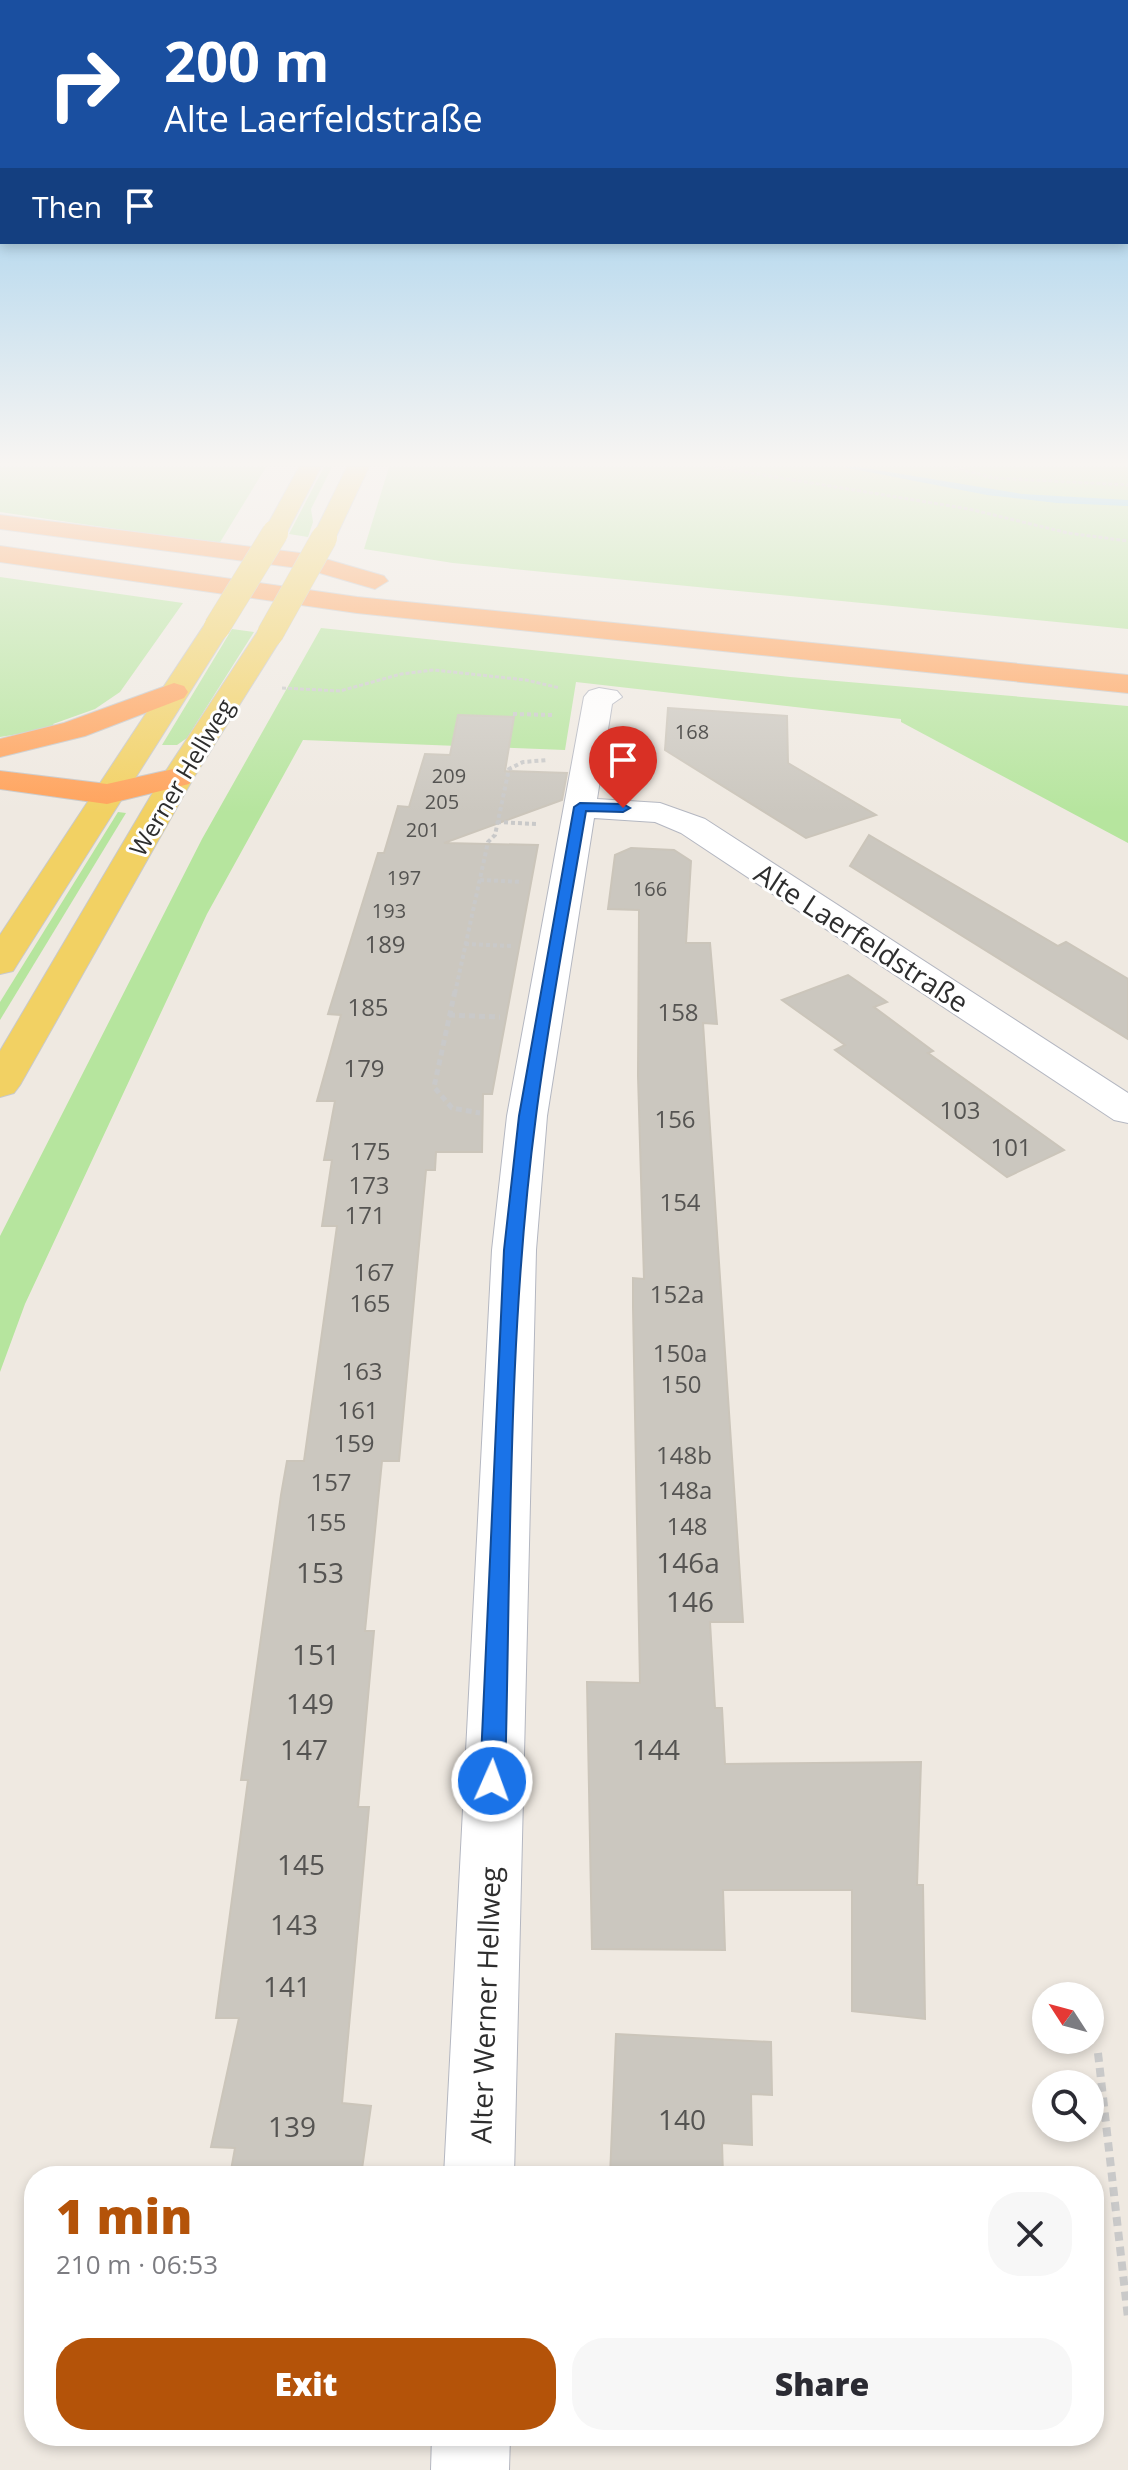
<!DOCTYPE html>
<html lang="en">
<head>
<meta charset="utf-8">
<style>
  body { margin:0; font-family:"Open Sans",sans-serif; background:#f7f7f7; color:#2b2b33; height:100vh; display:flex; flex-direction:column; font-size:30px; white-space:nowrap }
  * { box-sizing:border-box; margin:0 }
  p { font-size:26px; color:#7c7c81 }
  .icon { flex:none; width:44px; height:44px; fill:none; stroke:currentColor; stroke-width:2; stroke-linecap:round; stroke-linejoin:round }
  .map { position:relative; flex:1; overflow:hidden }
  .details { position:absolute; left:24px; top:2166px; width:1080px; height:280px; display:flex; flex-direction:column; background:#fff; border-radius:32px; box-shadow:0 4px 12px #0003 }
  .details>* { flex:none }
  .guide { position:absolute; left:0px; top:0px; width:1128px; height:244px; box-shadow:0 4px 12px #0003; background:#1a4fa0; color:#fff; overflow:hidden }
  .needle { width:52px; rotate:306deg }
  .buttons { position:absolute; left:1032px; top:1982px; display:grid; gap:16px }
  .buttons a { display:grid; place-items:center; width:72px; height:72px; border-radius:50%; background:#fff; box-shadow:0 4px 12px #0003; font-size:40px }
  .pin { position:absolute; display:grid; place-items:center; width:68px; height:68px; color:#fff; margin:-82px -34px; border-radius:50% 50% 50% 0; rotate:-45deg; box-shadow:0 0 8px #0007 }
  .pin .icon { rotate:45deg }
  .me { position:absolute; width:88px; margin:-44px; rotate:2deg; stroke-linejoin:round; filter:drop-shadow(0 0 6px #0008) }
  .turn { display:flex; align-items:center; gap:28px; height:168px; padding:0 32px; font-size:36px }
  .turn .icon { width:104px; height:104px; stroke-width:2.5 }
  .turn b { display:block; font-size:56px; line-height:68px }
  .then { display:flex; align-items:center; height:76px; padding:0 32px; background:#0003; gap:16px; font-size:30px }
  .round { display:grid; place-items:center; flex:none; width:84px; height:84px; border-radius:32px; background:#f7f7f7 }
  .headline { display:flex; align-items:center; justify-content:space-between; height:136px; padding:0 32px }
  h1 { font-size:48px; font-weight:800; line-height:60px; color:#b45309 }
  .button { display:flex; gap:16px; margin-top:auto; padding:16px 32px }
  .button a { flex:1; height:92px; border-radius:32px; background:#b45309; color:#fff; font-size:32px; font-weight:800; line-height:92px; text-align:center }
  .button a+a { background:#f7f7f7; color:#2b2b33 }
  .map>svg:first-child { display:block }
  .green { fill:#b6e59e }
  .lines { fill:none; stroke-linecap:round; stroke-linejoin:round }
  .stream { fill:#75cff0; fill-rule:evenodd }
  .building { fill:#cbc7bf; stroke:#cbc5ba; stroke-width:2 }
  .minor-casing { stroke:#b4b7c1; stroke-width:2 }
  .major-casing { stroke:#c9c9c9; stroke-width:2 }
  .highway-casing { stroke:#c9c9c9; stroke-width:2 }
  .path-far3 { stroke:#c9c9c9; stroke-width:3; stroke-dasharray:4 2; stroke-linecap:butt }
  .path-far2 { stroke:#c9c9c9; stroke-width:4; stroke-dasharray:4 3; stroke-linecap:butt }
  .path-far1 { stroke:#c9c9c9; stroke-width:5; stroke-dasharray:6 4; stroke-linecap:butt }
  .path { stroke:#c9c9c9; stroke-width:8; stroke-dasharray:9 6; stroke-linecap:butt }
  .minor { fill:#fff; fill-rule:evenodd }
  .major { fill:#f2d163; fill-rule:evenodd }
  .highway { fill:#ffa35c; fill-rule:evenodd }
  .major-bridge-casing { stroke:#c9c9c9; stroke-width:27; stroke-linecap:butt }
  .major-bridge { stroke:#f2d163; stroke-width:26 }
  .route { fill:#1a73e8; stroke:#114b97; stroke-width:2 }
  .labels { text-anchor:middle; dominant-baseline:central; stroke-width:6; stroke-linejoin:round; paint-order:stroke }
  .far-number-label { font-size:20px; fill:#555452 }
  .far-street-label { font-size:24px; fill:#2e2e2e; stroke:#fff }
  .number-label { font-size:24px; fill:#555452 }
  .street-label { font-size:28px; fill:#2e2e2e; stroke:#fff }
  .near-number-label { font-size:28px; fill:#555452 }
</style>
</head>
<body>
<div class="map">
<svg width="1128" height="2470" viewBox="0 0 1128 2470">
  <rect width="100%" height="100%" fill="#efe9e1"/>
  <g class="green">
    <path d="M 0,467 L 266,467 L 219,544 L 0,512 Z"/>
    <path d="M 324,467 L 332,467 L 311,509 L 313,522 L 308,537 L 289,534 Z"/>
    <path d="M 389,467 L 1128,467 L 1128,629 L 453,563 L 364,549 Z"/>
    <path d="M 0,577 L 183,603 L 120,692 L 95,709 L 53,724 L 56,728 L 0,737 Z"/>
    <path d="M 321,628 L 790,677 L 1128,706 L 1128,843 L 901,722 L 901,719 L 576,682 L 565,750 L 303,740 L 207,914 L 25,1304 L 0,1372 L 0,1236 L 202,839 Z"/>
    <path d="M 232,629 L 254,632 L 187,738 L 177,745 L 162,745 Z"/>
    <path d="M 118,812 L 126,813 L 0,1020 L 0,1002 Z"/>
  </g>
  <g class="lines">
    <path class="stream" d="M 843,467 L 859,467 L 1022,494 L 1128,500 L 1128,506 L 1057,503 L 987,495 Z"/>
  </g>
  <g class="building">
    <path d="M 668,708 L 787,716 L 788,763 L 876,815 L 806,838 L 665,750 Z"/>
    <path d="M 458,715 L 514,717 L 505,771 L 567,773 L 562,800 L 444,843 L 538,845 L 492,1094 L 483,1094 L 482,1152 L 436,1152 L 435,1170 L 426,1170 L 399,1461 L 382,1461 L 365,1631 L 374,1631 L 358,1807 L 369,1807 L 342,2103 L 371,2106 L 361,2176 L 230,2176 L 235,2148 L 211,2147 L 239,2018 L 216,2018 L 248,1780 L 241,1780 L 281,1495 L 287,1461 L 304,1461 L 337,1226 L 322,1226 L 332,1160 L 324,1160 L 335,1101 L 317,1101 L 341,1015 L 328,1014 L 378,853 L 384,853 L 398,806 L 409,807 L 425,754 L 450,755 Z"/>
    <path d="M 869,835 L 1058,946 L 1066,942 L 1128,979 L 1128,1039 L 850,866 Z"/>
    <path d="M 631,848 L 674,850 L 691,861 L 686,943 L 710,943 L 717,1024 L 703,1023 L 743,1622 L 710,1622 L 715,1708 L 722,1708 L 725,1764 L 921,1762 L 917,1885 L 923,1885 L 925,2019 L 852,2011 L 852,1890 L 723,1890 L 725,1950 L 592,1949 L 587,1682 L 640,1683 L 633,1307 L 633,1278 L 644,1279 L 638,1076 L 639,910 L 608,909 L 615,855 Z"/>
    <path d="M 848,975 L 887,1002 L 874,1007 L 933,1051 L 928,1053 L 1064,1150 L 1007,1177 L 835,1050 L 845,1045 L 782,1000 Z"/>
    <path d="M 616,2034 L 771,2042 L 772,2095 L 751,2094 L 752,2145 L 722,2143 L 723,2176 L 610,2176 Z"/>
  </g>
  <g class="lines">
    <g class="minor-casing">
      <g id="minor">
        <path d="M 599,688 L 617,691 L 622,697 L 612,704 L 597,799 L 660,803 L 705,819 L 1128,1093 L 1128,1123 L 1114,1120 L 681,833 L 655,822 L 594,818 L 547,1116 L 536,1250 L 514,2176 L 444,2176 L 492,1250 L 507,1116 L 584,697 L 589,691 Z"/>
        <path d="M 432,2436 L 510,2436 L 509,2470 L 431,2470 Z"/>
      </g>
    </g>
    <g class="major-casing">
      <g id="major">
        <path d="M 299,467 L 321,467 L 284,538 L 266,538 L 263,533 Z"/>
        <path d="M 347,467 L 369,467 L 333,543 L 315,543 L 312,538 Z"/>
        <path d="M 217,619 L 227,621 L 231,627 L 18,963 L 13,971 L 0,974 L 0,935 L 203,627 L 207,621 Z"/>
        <path d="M 270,626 L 280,628 L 284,634 L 194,777 L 20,1085 L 14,1093 L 0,1097 L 0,1051 L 162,777 L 260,628 Z"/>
      </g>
    </g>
    <g class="highway-casing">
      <g id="highway">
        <path d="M 0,515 L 308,554 L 384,576 L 388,581 L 375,589 L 306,569 L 0,529 Z"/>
        <path d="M 0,546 L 357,597 L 1128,675 L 1128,693 L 357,613 L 0,562 Z"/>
        <path d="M 174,683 L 184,686 L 188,692 L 184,698 L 85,736 L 0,757 L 0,739 L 64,723 Z"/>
        <path d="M 178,768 L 189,770 L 194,777 L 189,784 L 107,804 L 0,789 L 0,771 L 107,784 Z"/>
      </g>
    </g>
    <g class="path-far3">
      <path d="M 715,467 L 969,509 L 1068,533 L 1128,541"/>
      <path d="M 954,467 L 993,478 L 1128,485"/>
      <path d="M 282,688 L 340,691 L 401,674 L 434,670 L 526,680 L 560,688"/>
    </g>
    <g class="path-far2">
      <path d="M 513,714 L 552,715"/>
      <path d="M 497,822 L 536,824"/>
      <path d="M 480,880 L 522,882"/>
      <path d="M 465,944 L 512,946"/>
      <path d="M 455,993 L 488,842 L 495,835 L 509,769 L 523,762 L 547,760"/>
    </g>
    <g class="path-far1">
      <path d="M 455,991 L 434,1087 L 452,1108 L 480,1113"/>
      <path d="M 449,1015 L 500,1017"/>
    </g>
    <path class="path" d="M 1098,2053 L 1128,2318"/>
    <use href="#minor" class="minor"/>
    <use href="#major" class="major"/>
    <use href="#highway" class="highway"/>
    <g class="major-bridge-casing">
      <g id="major-bridge">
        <path d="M 217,627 L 275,533"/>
        <path d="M 270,634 L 324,538"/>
      </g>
    </g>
    <use href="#major-bridge" class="major-bridge"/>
  </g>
  <linearGradient id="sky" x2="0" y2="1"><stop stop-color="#7abfeb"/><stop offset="0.57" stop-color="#f8f5f2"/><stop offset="1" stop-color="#f8f5f2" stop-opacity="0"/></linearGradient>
  <rect width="1128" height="813" fill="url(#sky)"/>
  <path class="route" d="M 580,803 L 623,804 L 630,808 L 623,812 L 586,811 C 569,913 549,1014 536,1116 C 507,1336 511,1560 505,1781 L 501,1789 L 492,1792 L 484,1789 L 480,1781 L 504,1250 L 519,1116 L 574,807 Z"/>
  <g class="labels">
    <g class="far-number-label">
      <text x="692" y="731">168</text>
      <text x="449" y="775">209</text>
      <text x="442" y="801">205</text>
      <text x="423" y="829">201</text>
      <text x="404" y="877">197</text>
      <text x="650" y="888">166</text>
      <text x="389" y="910">193</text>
    </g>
    <g class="far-street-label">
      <text transform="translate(181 777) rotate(-59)">Werner Hellweg</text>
    </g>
    <g class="number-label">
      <text x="385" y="943">189</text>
      <text x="368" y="1006">185</text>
      <text x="678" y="1011">158</text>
      <text x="364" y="1067">179</text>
      <text x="960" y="1109">103</text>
      <text x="675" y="1118">156</text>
      <text x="1011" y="1146">101</text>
      <text x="370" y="1150">175</text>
      <text x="369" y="1184">173</text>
      <text x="680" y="1201">154</text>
      <text x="365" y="1214">171</text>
      <text x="374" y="1271">167</text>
      <text x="677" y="1293">152a</text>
      <text x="370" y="1302">165</text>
      <text x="680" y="1352">150a</text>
      <text x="362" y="1370">163</text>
      <text x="681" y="1383">150</text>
      <text x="358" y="1409">161</text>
      <text x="354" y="1442">159</text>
      <text x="684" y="1454">148b</text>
      <text x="331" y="1481">157</text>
      <text x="685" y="1489">148a</text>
      <text x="326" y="1521">155</text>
      <text x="687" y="1525">148</text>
    </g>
    <g class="street-label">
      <text transform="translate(862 937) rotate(33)">Alte Laerfeldstraße</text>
      <text transform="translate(485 2005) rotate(-88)">Alter Werner Hellweg</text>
    </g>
    <g class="near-number-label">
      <text x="688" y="1562">146a</text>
      <text x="320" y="1572">153</text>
      <text x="690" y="1601">146</text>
      <text x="316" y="1654">151</text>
      <text x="310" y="1703">149</text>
      <text x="304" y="1749">147</text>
      <text x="656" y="1749">144</text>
      <text x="301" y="1864">145</text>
      <text x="294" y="1924">143</text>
      <text x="287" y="1986">141</text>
      <text x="682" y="2119">140</text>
      <text x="292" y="2126">139</text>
    </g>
  </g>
</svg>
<div class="buttons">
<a><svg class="needle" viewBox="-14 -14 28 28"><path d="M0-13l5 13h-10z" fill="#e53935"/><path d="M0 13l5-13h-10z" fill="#7c7c81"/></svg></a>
<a><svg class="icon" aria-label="search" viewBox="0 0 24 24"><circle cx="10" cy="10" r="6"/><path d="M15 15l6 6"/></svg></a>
</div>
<div class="pin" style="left:623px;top:808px;background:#d93025"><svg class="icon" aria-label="arrive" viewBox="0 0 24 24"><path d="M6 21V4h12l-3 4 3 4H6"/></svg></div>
<svg class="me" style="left:492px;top:1781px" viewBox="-20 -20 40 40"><circle r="17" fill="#1a73e8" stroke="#fff" stroke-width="3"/><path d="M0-11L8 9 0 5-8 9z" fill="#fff"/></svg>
<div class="guide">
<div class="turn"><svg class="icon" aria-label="right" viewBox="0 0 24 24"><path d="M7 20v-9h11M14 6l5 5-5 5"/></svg><div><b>200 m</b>Alte Laerfeldstraße</div></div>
<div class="then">Then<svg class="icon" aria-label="arrive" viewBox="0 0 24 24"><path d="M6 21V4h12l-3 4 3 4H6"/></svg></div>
</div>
<section class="details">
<div class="headline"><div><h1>1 min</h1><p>210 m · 06:53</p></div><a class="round"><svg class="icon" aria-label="close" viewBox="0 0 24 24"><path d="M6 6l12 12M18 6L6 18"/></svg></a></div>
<div class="button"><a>Exit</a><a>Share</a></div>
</section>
</div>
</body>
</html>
